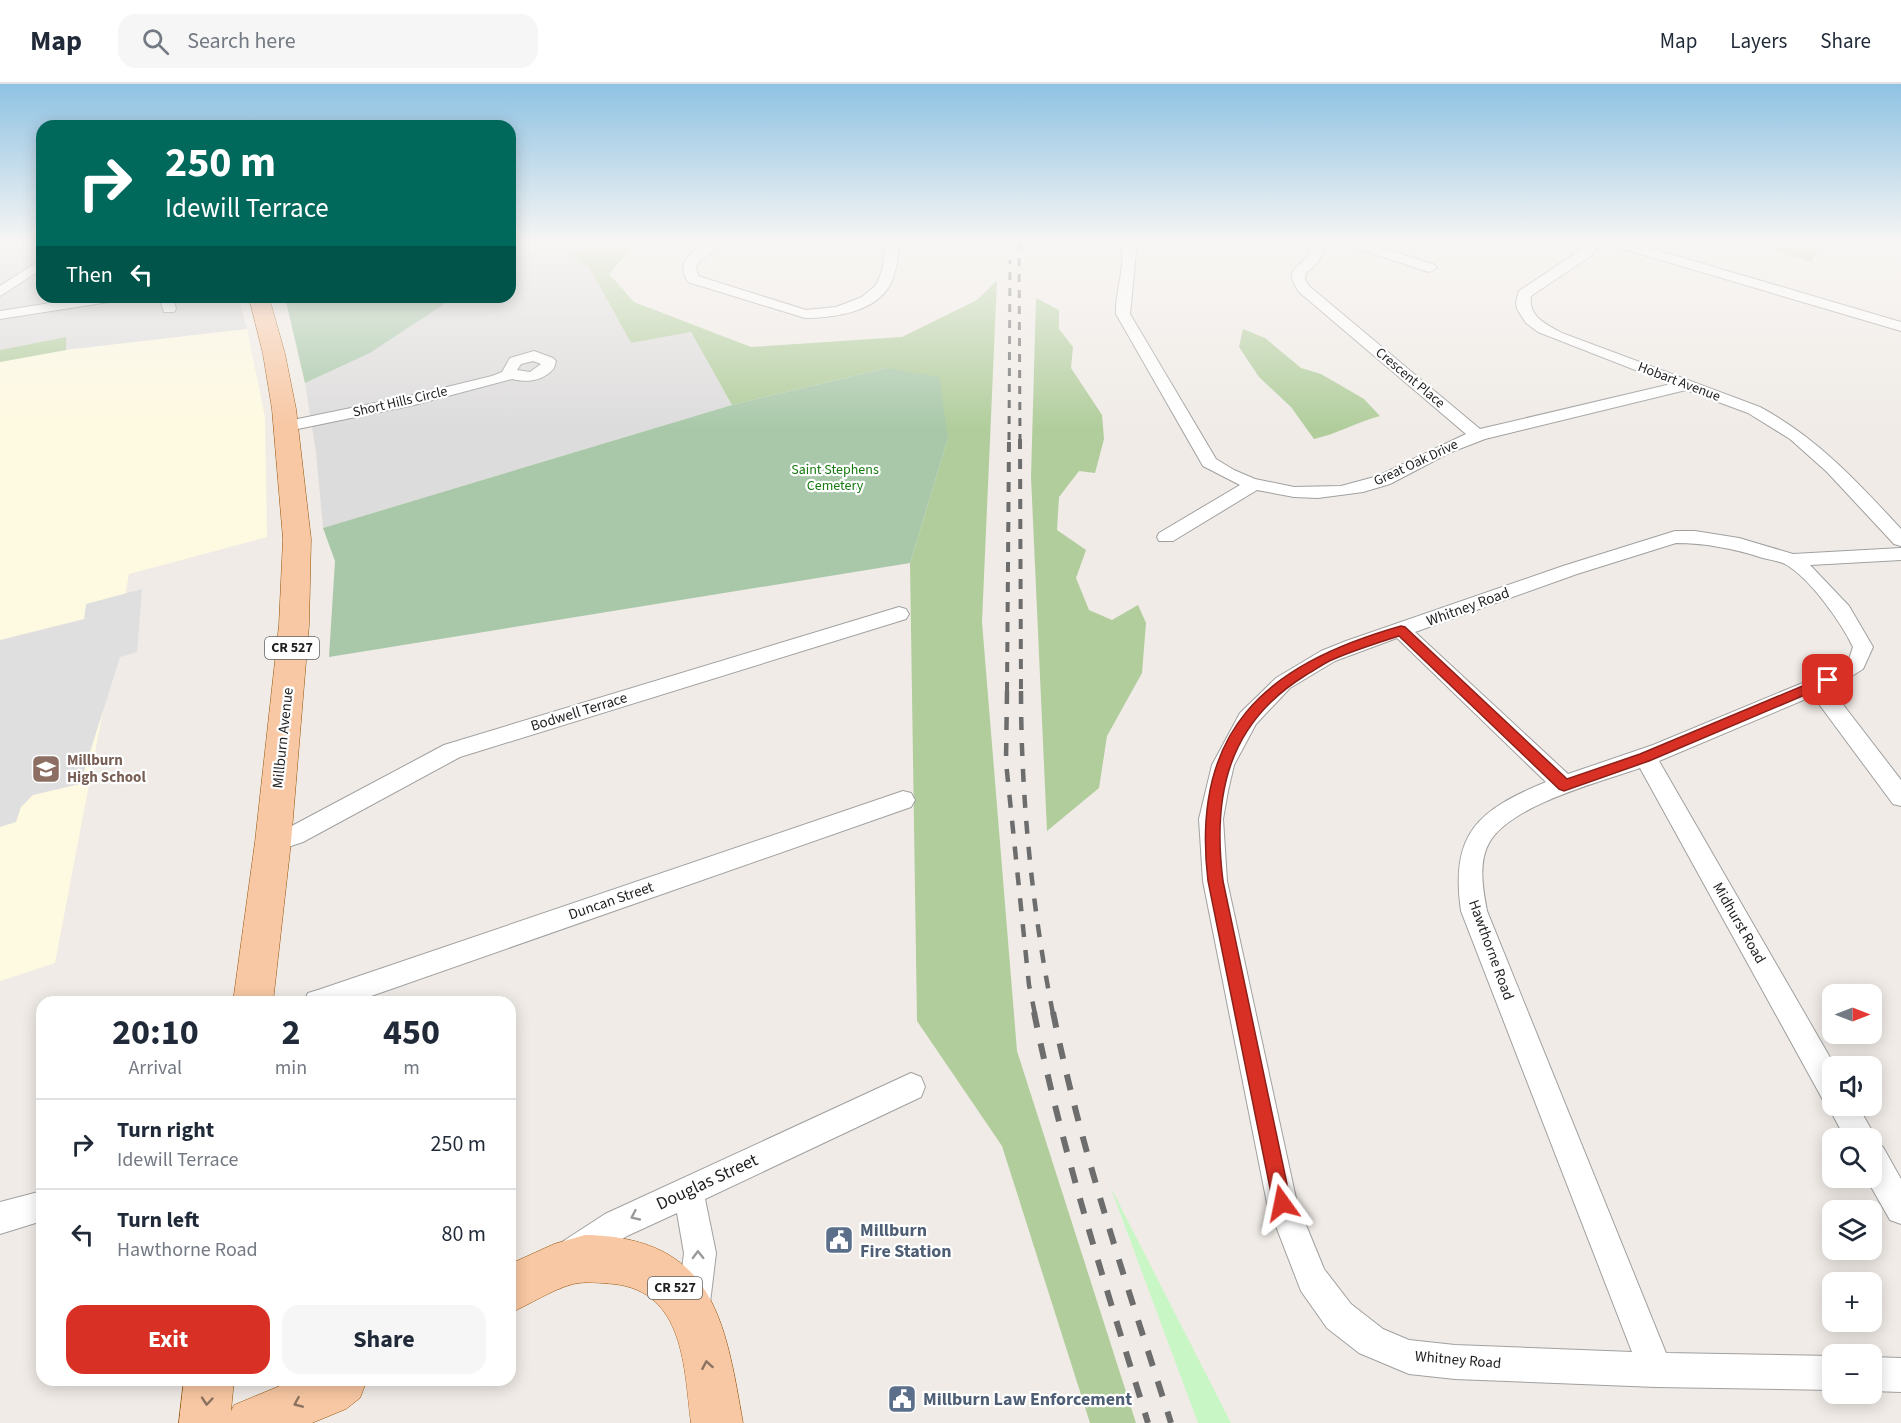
<!DOCTYPE html>
<html lang="en">
<head>
<meta charset="utf-8">
<style>
  body { margin:0; font-family:"Source Sans 3",sans-serif; background:#f6f6f7; color:#1f2937; height:100vh; display:flex; flex-direction:column; font-size:22px; white-space:nowrap }
  * { box-sizing:border-box; margin:0 }
  p { font-size:20px; color:#747a83 }
  .icon { flex:none; width:33px; height:33px; fill:none; stroke:currentColor; stroke-width:2; stroke-linecap:round; stroke-linejoin:round }
  .map { position:relative; flex:1; overflow:hidden }
  .side { position:absolute; left:36px; top:912px; width:480px; height:390px; display:flex; flex-direction:column; background:#fff; border-radius:18px; box-shadow:0 3px 15px #0003 }
  .side>* { flex:none }
  .hud { position:absolute; left:36px; top:36px; width:480px; height:183px; border-radius:18px; box-shadow:0 3px 15px #0003; background:#00695c; color:#fff; overflow:hidden }
  .needle { width:39px; rotate:90deg }
  .fabs { position:absolute; left:1822px; top:900px; display:grid; gap:12px }
  .fabs a { display:grid; place-items:center; width:60px; height:60px; border-radius:12px; background:#fff; box-shadow:0 3px 15px #0003; font-size:30px }
  .pin { position:absolute; display:grid; place-items:center; width:51px; height:51px; color:#fff; margin:-26px; border-radius:12px; box-shadow:0 3px 9px #0006 }
  .me { position:absolute; width:66px; margin:-33px; rotate:348deg; stroke-linejoin:round; filter:drop-shadow(0 0 4px #0008) }
  .turn { display:flex; align-items:center; gap:21px; height:126px; padding:0 30px; font-size:27px }
  .turn .icon { width:78px; height:78px; stroke-width:2.5 }
  .turn b { display:block; font-size:42px; line-height:51px }
  .then { display:flex; align-items:center; height:57px; padding:0 30px; background:#0003; gap:12px; font-size:22px }
  .eta { display:flex; justify-content:space-evenly; align-items:center; height:102px; text-align:center }
  .eta b { font-size:36px; font-weight:700; line-height:42px }
  .action { display:flex; gap:12px; margin-top:auto; padding:12px 30px }
  .action a { flex:1; height:69px; border-radius:18px; background:#d93025; color:#fff; font-size:24px; font-weight:700; line-height:69px; text-align:center }
  .action a+a { background:#f6f6f7; color:#1f2937 }
  ul { padding:0; list-style:none }
  li { display:flex; align-items:center; gap:18px; height:90px; padding:0 30px; border-top:2px solid #e0e1e3 }
  li div { flex:1 }
  li b { display:block; font-size:22px }
  li em { font-style:normal }
  header { display:flex; align-items:center; gap:36px; box-sizing:border-box; height:84px; padding:0 30px; background:#fff; border-bottom:2px solid #e0e1e3 }
  header strong { font-size:28px }
  nav { display:flex; gap:33px; margin-inline-start:auto; font-size:21px }
  .search { width:420px; height:54px; background:#f6f6f7; display:flex; align-items:center; gap:15px; box-sizing:border-box; padding:0 21px; border-radius:18px; color:#747a83; font-size:22px }
  .map>svg:first-child { display:block }
  .residential { fill:#dddcdc }
  .education { fill:#fefae1 }
  .forest { fill:#b1cd9c }
  .cemetery { fill:#a8c8a9 }
  .park { fill:#c8f7c5 }
  .parking { fill:#dfdfdf }
  .lines { fill:none; stroke-linecap:round; stroke-linejoin:round }
  .street-casing { stroke:#a0a0a0; stroke-width:2 }
  .primary-casing { stroke:#945206; stroke-width:1 }
  .street { fill:#fff; fill-rule:evenodd }
  .primary { fill:#f8c7a3; fill-rule:evenodd }
  .rail-far3 { stroke:#6d6d6d; stroke-width:3; stroke-dasharray:8 8; stroke-linecap:butt }
  .rail-far2 { stroke:#6d6d6d; stroke-width:4; stroke-dasharray:10 10; stroke-linecap:butt }
  .rail-far1 { stroke:#6d6d6d; stroke-width:4.5; stroke-dasharray:13 13; stroke-linecap:butt }
  .rail { stroke:#6d6d6d; stroke-width:6; stroke-dasharray:16 16; stroke-linecap:butt }
  .oneway { stroke:#9a9a9a }
  .oneway2 { stroke:#8c7361 }
  .route { fill:#d93025; stroke:#8d1f18; stroke-width:1.5 }
  .labels { text-anchor:middle; dominant-baseline:central; stroke-width:4.5; stroke-linejoin:round; paint-order:stroke }
  .far-street-label { font-size:14px; fill:#1f1f1f; stroke:#fff }
  .far-park-label { font-size:14px; fill:#167a10; stroke:#fff }
  .shield { fill:#fff; stroke:#626262; stroke-width:1.5 }
  .shield-label { font-size:14px; font-weight:bold; fill:#1f1f1f }
  .street-label { font-size:15px; fill:#1f1f1f; stroke:#fff }
  .education-label { font-size:15px; font-weight:bold; fill:#785e54; stroke:#fff; text-anchor:start }
  .near-street-label { font-size:18px; fill:#1f1f1f; stroke:#fff }
  .near-service-label { font-size:18px; font-weight:bold; fill:#4e5e75; stroke:#fff; text-anchor:start }
</style>
</head>
<body>
<header>
<strong>Map</strong>
<div class="search"><svg class="icon" aria-label="search" viewBox="0 0 24 24"><circle cx="10" cy="10" r="6"/><path d="M15 15l6 6"/></svg>Search here</div>
<nav><a>Map</a><a>Layers</a><a>Share</a></nav>
</header>
<div class="map">
<svg width="1901" height="1339" viewBox="0 0 1901 1339">
  <rect width="100%" height="100%" fill="#f0ebe6"/>
  <g class="residential">
    <path d="M 42,158 L 42,213 L 238,213 L 247,245 L 66,266 L 66,253 L 0,266 L 0,166 L 10,160 Z"/>
    <path d="M 548,158 L 584,164 L 569,172 L 589,183 L 631,259 L 691,248 L 732,321 L 323,444 L 316,368 L 305,299 L 370,269 L 455,213 L 510,213 L 510,178 Z"/>
  </g>
  <path class="education" d="M 247,245 L 265,333 L 267,453 L 129,490 L 55,879 L 0,897 L 0,278 L 66,266 Z"/>
  <g class="forest">
    <path d="M 557,158 L 633,158 L 634,161 L 609,190 L 634,218 L 751,263 L 902,253 L 977,216 L 997,196 L 982,538 L 1017,967 L 1136,1339 L 1090,1339 L 1002,1062 L 917,937 L 910,479 L 948,354 L 887,284 L 732,321 L 691,248 L 631,259 L 589,183 L 569,172 L 583,164 Z"/>
    <path d="M 1760,158 L 1814,158 L 1819,165 L 1811,178 L 1780,168 Z"/>
    <path d="M 1036,214 L 1059,226 L 1059,245 L 1073,263 L 1071,284 L 1102,331 L 1104,355 L 1095,389 L 1079,387 L 1059,413 L 1057,446 L 1086,466 L 1076,494 L 1089,526 L 1112,536 L 1138,521 L 1146,539 L 1142,589 L 1107,652 L 1099,704 L 1047,747 L 1031,393 Z"/>
    <path d="M 1243,245 L 1265,254 L 1301,284 L 1321,290 L 1364,315 L 1380,332 C 1357,338 1337,350 1314,355 L 1291,323 L 1259,293 L 1239,263 Z"/>
    <path d="M 66,253 L 66,266 L 0,278 L 0,266 Z"/>
  </g>
  <g class="cemetery">
    <path d="M 285,213 L 455,213 L 370,269 L 305,299 Z"/>
    <path d="M 887,284 L 939,293 L 948,354 L 910,479 L 329,573 L 335,477 L 323,444 L 732,321 Z"/>
  </g>
  <path class="park" d="M 1110,1102 L 1231,1339 L 1198,1339 Z"/>
  <path class="parking" d="M 142,505 L 137,568 L 120,573 L 80,700 L 33,711 L 21,723 L 16,738 L 0,743 L 0,556 L 84,535 L 86,520 Z"/>
  <g class="lines">
    <g class="street-casing">
      <g id="street">
        <path d="M 708,158 L 724,158 L 698,179 L 696,183 L 698,192 L 806,226 L 836,223 L 862,213 L 876,201 L 882,187 L 886,158 L 900,158 C 898,171 897,186 891,199 C 877,228 834,234 805,234 L 688,198 C 675,178 692,168 708,158 Z"/>
        <path d="M 1120,158 L 1134,158 L 1136,168 L 1130,230 L 1216,375 L 1234,386 L 1255,395 L 1294,403 L 1341,402 L 1378,392 L 1466,350 L 1299,208 C 1284,185 1295,187 1309,171 L 1309,158 L 1323,158 C 1325,173 1317,180 1306,189 L 1305,195 L 1309,202 L 1480,345 L 1671,300 L 1538,248 L 1526,239 L 1517,225 L 1516,218 L 1519,207 L 1582,165 L 1586,158 L 1600,158 L 1592,171 L 1531,212 C 1528,233 1546,240 1562,249 L 1760,323 C 1816,353 1858,398 1901,445 L 1901,462 L 1894,460 L 1827,388 L 1790,355 L 1748,329 L 1686,306 L 1485,355 L 1449,369 L 1390,400 L 1363,408 L 1318,414 L 1294,413 L 1257,406 L 1173,457 L 1159,457 L 1157,453 L 1159,449 L 1240,401 L 1203,382 L 1116,230 C 1115,205 1127,183 1120,158 Z"/>
        <path d="M 1345,158 L 1365,158 L 1435,181 L 1437,184 L 1430,188 L 1425,187 L 1347,161 Z"/>
        <path d="M 1608,158 L 1629,158 L 1901,238 L 1901,247 L 1610,161 Z"/>
        <path d="M 42,175 L 42,185 L 0,212 L 0,202 Z"/>
        <path d="M 88,213 L 122,213 L 115,217 L 0,235 L 0,227 Z"/>
        <path d="M 159,213 L 173,213 L 176,225 L 174,228 L 164,228 Z"/>
        <path d="M 534,267 L 553,274 L 556,277 L 554,284 C 544,297 527,299 512,295 L 414,321 L 288,347 L 280,342 L 288,337 L 414,311 L 492,292 L 502,288 L 510,274 ZM 533,277 L 541,280 L 530,288 L 517,286 L 521,280 Z"/>
        <path d="M 1675,447 L 1695,447 L 1739,454 L 1793,470 L 1901,464 L 1901,476 L 1810,481 L 1849,522 L 1873,563 L 1863,585 L 1831,605 L 1901,696 L 1901,722 L 1893,720 L 1813,612 L 1659,677 L 1835,982 L 1833,982 L 1833,1022 L 1858,1022 L 1876,1054 L 1873,1060 L 1883,1063 L 1901,1095 L 1901,1140 L 1890,1136 L 1866,1094 L 1872,1094 L 1872,1054 L 1845,1054 L 1828,1022 L 1829,1018 L 1823,1016 L 1640,684 C 1600,698 1510,721 1489,759 C 1478,779 1483,806 1487,827 L 1666,1269 L 1833,1272 L 1833,1306 L 1656,1303 L 1455,1295 L 1409,1290 L 1359,1269 L 1327,1244 L 1301,1207 L 1267,1119 L 1203,797 L 1199,735 L 1212,681 L 1240,629 L 1276,594 L 1321,567 L 1346,557 L 1563,482 ZM 1676,459 C 1706,459 1735,465 1763,474 C 1770,476 1779,477 1785,480 C 1810,494 1841,538 1853,563 L 1849,575 L 1817,593 L 1653,661 L 1568,690 L 1415,548 L 1577,490 ZM 1397,554 L 1546,698 C 1478,726 1450,749 1461,827 L 1632,1268 L 1455,1261 L 1409,1256 L 1383,1245 L 1351,1220 L 1324,1185 L 1297,1119 L 1227,797 L 1223,735 L 1228,707 L 1234,681 L 1256,640 L 1290,604 L 1335,577 Z"/>
        <path d="M 899,523 L 906,525 L 909,530 L 906,535 L 460,673 L 303,758 L 273,768 L 264,765 L 261,758 L 264,751 L 288,744 L 444,661 Z"/>
        <path d="M 903,707 L 911,709 L 915,716 L 911,723 L 354,918 L 304,918 L 308,909 L 318,906 Z"/>
        <path d="M 911,989 L 921,993 L 925,1003 L 921,1013 L 705,1115 L 716,1169 L 709,1227 L 705,1239 L 693,1243 L 681,1239 L 677,1227 L 684,1169 L 677,1129 L 627,1152 L 584,1180 L 573,1185 L 562,1180 L 557,1169 L 562,1158 L 605,1130 Z"/>
        <path d="M 42,1107 L 42,1137 L 0,1150 L 0,1118 Z"/>
        <path d="M 1872,1273 L 1901,1274 L 1901,1308 L 1872,1307 Z"/>
      </g>
    </g>
    <g class="primary-casing">
      <g id="primary">
        <path d="M 249,213 L 269,213 L 285,270 L 296,325 L 311,455 L 309,541 L 291,758 L 273,918 L 233,918 L 255,758 L 279,541 L 283,455 L 272,325 L 263,270 Z"/>
        <path d="M 585,1151 C 713,1153 725,1235 743,1339 L 691,1339 C 684,1285 685,1208 614,1200 C 600,1199 587,1197 573,1200 C 551,1206 531,1220 510,1229 L 510,1180 L 554,1160 Z"/>
        <path d="M 184,1296 L 234,1296 L 231,1327 L 234,1321 L 294,1296 L 367,1296 L 360,1314 L 346,1325 L 312,1339 L 179,1339 Z"/>
      </g>
    </g>
    <use href="#street" class="street"/>
    <use href="#primary" class="primary"/>
    <g class="rail-far3">
      <path d="M 1019,158 L 1020,356"/>
      <path d="M 1009,356 L 1010,176"/>
    </g>
    <g class="rail-far2">
      <path d="M 1020,355 L 1021,608"/>
      <path d="M 1007,608 L 1009,355"/>
    </g>
    <g class="rail-far1">
      <path d="M 1007,607 L 1006,678 L 1029,901 L 1035,930"/>
      <path d="M 1021,607 C 1021,714 1032,824 1053,930"/>
    </g>
    <g class="rail">
      <path d="M 1034,928 C 1062,1068 1106,1203 1148,1339"/>
      <path d="M 1053,928 C 1081,1068 1128,1203 1171,1339"/>
    </g>
  </g>
  <defs><path id="oneway-chevron" d="M-2-3.5L2.5 0L-2 3.5" fill="none" stroke-width="1.6" stroke-linecap="round" stroke-linejoin="round" transform="scale(1.5)"/></defs>
  <g class="oneway">
    <use href="#oneway-chevron" transform="translate(635 1132) rotate(155)"/>
    <use href="#oneway-chevron" transform="translate(698 1171) rotate(-91)"/>
  </g>
  <g class="oneway2">
    <use href="#oneway-chevron" transform="translate(707 1281) rotate(-100)"/>
    <use href="#oneway-chevron" transform="translate(207 1317) rotate(95)"/>
    <use href="#oneway-chevron" transform="translate(298 1319) rotate(157)"/>
  </g>
  <linearGradient id="sky" x2="0" y2="1"><stop stop-color="#8ec2e3"/><stop offset="0.46" stop-color="#f8f6f4"/><stop offset="1" stop-color="#f8f6f4" stop-opacity="0"/></linearGradient>
  <rect width="1901" height="345" fill="url(#sky)"/>
  <path class="route" d="M 1401,542 L 1405,543 L 1567,695 L 1640,670 L 1824,593 L 1828,591 L 1834,596 L 1833,599 L 1649,677 L 1564,707 L 1559,705 L 1399,552 C 1377,559 1355,566 1334,575 C 1324,579 1315,586 1306,591 C 1228,639 1212,711 1223,797 L 1291,1119 L 1288,1125 L 1282,1128 L 1275,1125 L 1273,1119 L 1208,797 C 1190,647 1264,581 1401,542 Z"/>
  <defs>
    <g id="school-square" transform="scale(1.5)"><rect x="-9" y="-9" width="18" height="18" rx="4" fill="#8d6e63" stroke="#fff"/><path d="M0-5L7-2L0 1L-7-2ZM-4 1L0 2.5L4 1V4Q0 6-4 4Z" fill="#fff"/></g>
    <g id="civic-square" transform="scale(1.5)"><rect x="-9" y="-9" width="18" height="18" rx="4" fill="#5c6f8a" stroke="#fff"/><path d="M-.6-6.5H3V-4.5H.6V-3L4-1V1h2V6H-6V1h2V-1L-.6-3ZM-1.2 2.5V6h2.4V2.5Z" fill="#fff"/></g>
  </defs>
  <g fill-rule="evenodd">
    <use href="#school-square" x="46" y="685"/>
    <use href="#civic-square" x="839" y="1156"/>
    <use href="#civic-square" x="902" y="1315"/>
  </g>
  <g class="labels">
    <g class="far-street-label">
      <text transform="translate(1410 294) rotate(40)">Crescent Place</text>
      <text transform="translate(1679 298) rotate(21)">Hobart Avenue</text>
      <text transform="translate(400 318) rotate(-13)">Short Hills Circle</text>
      <text transform="translate(1416 379) rotate(-25)">Great Oak Drive</text>
    </g>
    <g class="far-park-label">
      <text x="835" y="386">Saint Stephens<tspan x="835" dy="16">Cemetery</tspan></text>
    </g>
    <g class="shield">
      <rect x="265" y="553" width="54" height="22" rx="4.5"/>
      <rect x="648" y="1193" width="54" height="22" rx="4.5"/>
    </g>
    <g class="shield-label">
      <text x="292" y="564">CR 527</text>
      <text x="675" y="1204">CR 527</text>
    </g>
    <g class="street-label">
      <text transform="translate(1468 523) rotate(-20)">Whitney Road</text>
      <text transform="translate(579 628) rotate(-17)">Bodwell Terrace</text>
      <text transform="translate(283 654) rotate(-84)">Millburn Avenue</text>
      <text transform="translate(611 817) rotate(-19)">Duncan Street</text>
      <text transform="translate(1739 839) rotate(60)">Midhurst Road</text>
      <text transform="translate(1491 866) rotate(70)">Hawthorne Road</text>
      <text transform="translate(1458 1276) rotate(5)">Whitney Road</text>
    </g>
    <g class="education-label">
      <text x="67" y="676">Millburn<tspan x="67" dy="17">High School</tspan></text>
    </g>
    <g class="near-street-label">
      <text transform="translate(707 1098) rotate(-25)">Douglas Street</text>
    </g>
    <g class="near-service-label">
      <text x="860" y="1146">Millburn<tspan x="860" dy="21">Fire Station</tspan></text>
      <text x="923" y="1315">Millburn Law Enforcement</text>
    </g>
  </g>
</svg>
<div class="fabs">
<a><svg class="needle" viewBox="-14 -14 28 28"><path d="M0-13l5 13h-10z" fill="#e53935"/><path d="M0 13l5-13h-10z" fill="#747a83"/></svg></a>
<a><svg class="icon" aria-label="sound" viewBox="0 0 24 24"><path d="M4 9h4l5-4v14l-5-4H4zM17 9q2 3 0 6"/></svg></a>
<a><svg class="icon" aria-label="search" viewBox="0 0 24 24"><circle cx="10" cy="10" r="6"/><path d="M15 15l6 6"/></svg></a>
<a><svg class="icon" aria-label="layers" viewBox="0 0 24 24"><path d="M12 4l9 5-9 5-9-5zM3 14l9 5 9-5"/></svg></a>
<a>+</a>
<a>−</a>
</div>
<div class="pin" style="left:1828px;top:596px;background:#d93025"><svg class="icon" aria-label="arrive" viewBox="0 0 24 24"><path d="M6 21V4h12l-3 4 3 4H6"/></svg></div>
<svg class="me" style="left:1282px;top:1119px" viewBox="-20 -20 40 40"><path d="M0-17L14 15 0 8-14 15z" fill="#d93025" stroke="#fff" stroke-width="4"/></svg>
<div class="hud">
<div class="turn"><svg class="icon" aria-label="right" viewBox="0 0 24 24"><path d="M7 20v-9h11M14 6l5 5-5 5"/></svg><div><b>250 m</b>Idewill Terrace</div></div>
<div class="then">Then<svg class="icon" aria-label="left" viewBox="0 0 24 24"><path d="M17 20v-9H6M10 6l-5 5 5 5"/></svg></div>
</div>
<section class="side">
<div class="eta">
<div><b>20:10</b><p>Arrival</p></div>
<div><b>2</b><p>min</p></div>
<div><b>450</b><p>m</p></div>
</div>
<ul>
<li><svg class="icon" aria-label="right" viewBox="0 0 24 24"><path d="M7 20v-9h11M14 6l5 5-5 5"/></svg><div><b>Turn right</b><p>Idewill Terrace</p></div><em>250 m</em></li>
<li><svg class="icon" aria-label="left" viewBox="0 0 24 24"><path d="M17 20v-9H6M10 6l-5 5 5 5"/></svg><div><b>Turn left</b><p>Hawthorne Road</p></div><em>80 m</em></li>
</ul>
<div class="action"><a>Exit</a><a>Share</a></div>
</section>
</div>
</body>
</html>
